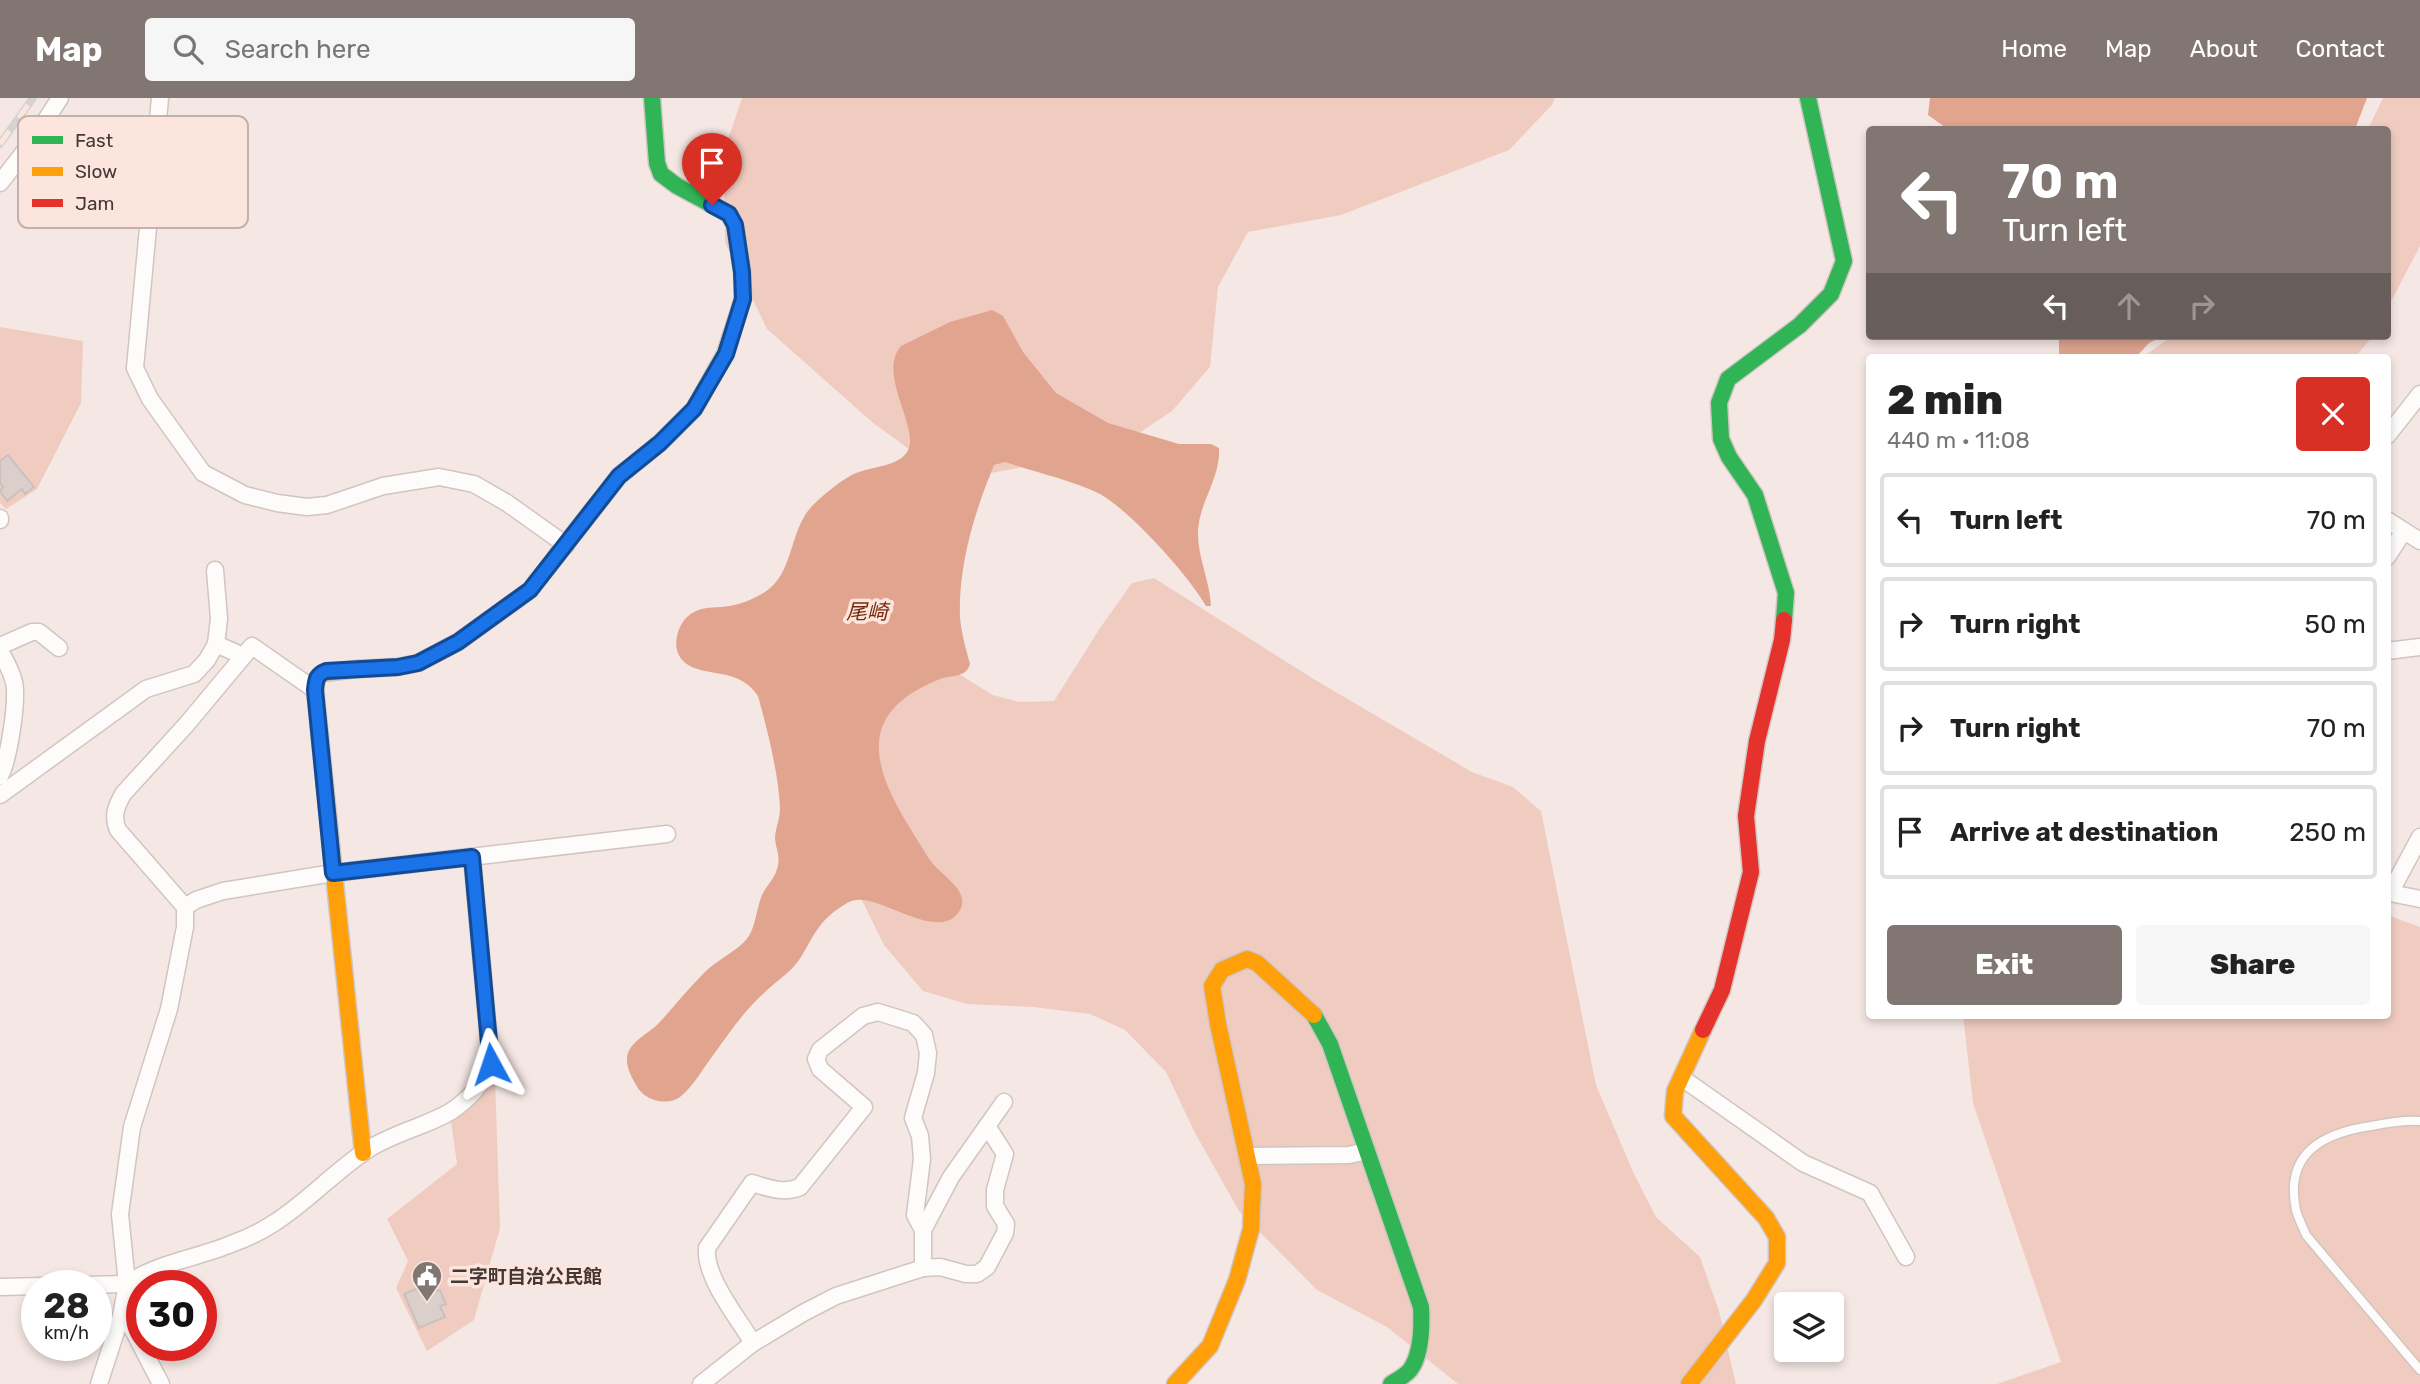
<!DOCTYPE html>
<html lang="en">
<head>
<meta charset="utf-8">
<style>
  body { margin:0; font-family:Rubik,"Noto Sans JP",sans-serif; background:#f6f6f6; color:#222; height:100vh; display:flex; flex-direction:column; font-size:26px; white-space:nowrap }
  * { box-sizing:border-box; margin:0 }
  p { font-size:23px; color:#767676 }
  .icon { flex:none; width:38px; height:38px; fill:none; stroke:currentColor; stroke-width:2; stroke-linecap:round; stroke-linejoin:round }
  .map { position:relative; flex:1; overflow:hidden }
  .drawer { position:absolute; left:1866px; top:256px; width:525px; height:665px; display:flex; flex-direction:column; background:#fff; border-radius:7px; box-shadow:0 4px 10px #0003 }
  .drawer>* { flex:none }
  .top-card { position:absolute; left:1866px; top:28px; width:525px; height:214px; border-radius:7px; box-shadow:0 4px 10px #0003; background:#817672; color:#fff; overflow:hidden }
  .buttons { position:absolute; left:1774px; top:1194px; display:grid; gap:14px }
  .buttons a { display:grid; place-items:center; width:70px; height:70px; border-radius:7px; background:#fff; box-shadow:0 4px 10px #0003; font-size:35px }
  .speed { position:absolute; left:21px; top:1172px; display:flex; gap:14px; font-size:35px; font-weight:700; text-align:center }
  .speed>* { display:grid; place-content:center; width:91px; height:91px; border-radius:50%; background:#fff; box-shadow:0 4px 10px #0003; line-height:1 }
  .speed small { font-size:18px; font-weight:400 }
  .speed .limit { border:10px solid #d22; background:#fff; color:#111 }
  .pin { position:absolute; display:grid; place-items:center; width:60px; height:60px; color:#fff; margin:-72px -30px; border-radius:50% 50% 50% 0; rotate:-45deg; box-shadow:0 0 7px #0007 }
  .pin .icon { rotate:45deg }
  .me { position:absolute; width:77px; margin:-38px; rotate:355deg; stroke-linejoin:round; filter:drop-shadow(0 0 5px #0008) }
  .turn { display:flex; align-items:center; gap:24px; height:147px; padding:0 21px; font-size:32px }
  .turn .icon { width:91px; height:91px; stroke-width:2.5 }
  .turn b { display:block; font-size:49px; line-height:60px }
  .lanes { display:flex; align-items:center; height:66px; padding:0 21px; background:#0003; justify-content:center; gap:35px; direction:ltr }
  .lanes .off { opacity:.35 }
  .round { display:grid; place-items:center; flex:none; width:74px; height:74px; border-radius:7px; background:#f6f6f6 }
  .overview { display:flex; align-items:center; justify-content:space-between; height:119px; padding:0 21px }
  h1 { font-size:42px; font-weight:800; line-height:52px }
  .action { display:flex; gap:14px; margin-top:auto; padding:14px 21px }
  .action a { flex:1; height:80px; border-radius:7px; background:#817672; color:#fff; font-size:28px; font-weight:800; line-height:80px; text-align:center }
  .action a+a { background:#f6f6f6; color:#222 }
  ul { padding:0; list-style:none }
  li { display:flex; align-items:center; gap:21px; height:94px; margin:0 14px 10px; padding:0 7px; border:4px solid #e0e0e0; border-radius:7px }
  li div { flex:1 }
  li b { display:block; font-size:26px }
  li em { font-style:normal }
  header { display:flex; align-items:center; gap:42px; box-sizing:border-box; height:98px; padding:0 35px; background:#817672; color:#fff }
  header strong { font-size:33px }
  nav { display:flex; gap:38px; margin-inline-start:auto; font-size:24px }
  .search { width:490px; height:63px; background:#f6f6f6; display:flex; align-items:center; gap:18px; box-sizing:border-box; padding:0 24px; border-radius:7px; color:#767676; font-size:26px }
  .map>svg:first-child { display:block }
  .green { fill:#f0ccc0 }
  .water { fill:#e1a48e }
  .building { fill:#dacfcb; stroke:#cbc0bc; stroke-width:2 }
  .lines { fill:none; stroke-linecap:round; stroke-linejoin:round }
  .lane-casing { stroke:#d0c5c1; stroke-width:11 }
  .street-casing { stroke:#d0c5c1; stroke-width:19 }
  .fast-casing { stroke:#d0c5c1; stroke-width:19 }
  .slow-casing { stroke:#d0c5c1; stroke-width:19 }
  .jam-casing { stroke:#d0c5c1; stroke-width:19 }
  .lane { stroke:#fefcfb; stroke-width:8 }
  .street { stroke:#fefcfb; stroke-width:16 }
  .fast { stroke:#30b455; stroke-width:16 }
  .slow { stroke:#ff9f0a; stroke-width:16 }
  .jam { stroke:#e5322d; stroke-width:16 }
  .rail-casing { stroke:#d6d2d1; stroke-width:8 }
  .rail { stroke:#fce5dd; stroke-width:5; stroke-dasharray:16; stroke-linecap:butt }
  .route-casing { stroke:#114b97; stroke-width:18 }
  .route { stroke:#1a73e8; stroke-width:12 }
  .labels { text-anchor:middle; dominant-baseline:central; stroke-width:7; stroke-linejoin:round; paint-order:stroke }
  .poi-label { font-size:19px; font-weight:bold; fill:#433835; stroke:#fce5dd; text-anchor:start }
  .water-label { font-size:21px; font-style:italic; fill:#742a0a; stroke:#fce5dd }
  .key { fill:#fce5dd; stroke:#c4b1ab; stroke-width:2 }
  .key-label { font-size:19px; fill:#433835 }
</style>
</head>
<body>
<header>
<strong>Map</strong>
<div class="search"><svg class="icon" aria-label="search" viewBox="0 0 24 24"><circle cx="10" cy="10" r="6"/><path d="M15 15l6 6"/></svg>Search here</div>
<nav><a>Home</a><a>Map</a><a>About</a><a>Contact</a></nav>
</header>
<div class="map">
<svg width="2420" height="1286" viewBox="0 0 2420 1286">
  <rect width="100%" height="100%" fill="#f5e8e4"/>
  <g class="green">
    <path d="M 742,0 L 1555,0 L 1552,7 L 1509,52 L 1341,117 L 1248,134 L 1218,189 L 1210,269 L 1172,313 L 1114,352 L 975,378 L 929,366 L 872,324 L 767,231 L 725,145 L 724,53 Z"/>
    <path d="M 2383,0 L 2420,0 L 2420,148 L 2387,211 L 2387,32 L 2368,31 Z"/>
    <path d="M 0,229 L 83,243 L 81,305 L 37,391 L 6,411 L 0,405 Z"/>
    <path d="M 2172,238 L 2373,238 L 2355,259 L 2143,259 Z"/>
    <path d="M 1154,480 L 1312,580 L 1472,674 L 1513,689 L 1541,713 L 1596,987 L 1634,1076 L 1656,1119 L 1700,1159 L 1719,1213 L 1736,1286 L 1458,1286 L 1387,1229 L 1317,1192 L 1239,1113 L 1195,1035 L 1166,974 L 1125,932 L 1090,916 L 1033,909 L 967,906 L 923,893 L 884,847 L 848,774 L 827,577 L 913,548 L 993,597 L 1019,604 L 1054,603 L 1100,530 L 1132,485 Z"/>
    <path d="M 2387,817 L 2420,829 L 2420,1286 L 1997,1286 L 2061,1264 L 1973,1005 L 1963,917 L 2387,917 Z"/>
    <path d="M 495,980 L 500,1130 L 474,1222 L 427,1253 L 396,1190 L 408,1163 L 387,1121 L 457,1066 L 451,1023 Z"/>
  </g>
  <g class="water">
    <path d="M 1930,0 L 2367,0 L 2355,31 L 1949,32 L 1928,17 Z"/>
    <path d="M 992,212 L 1003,218 L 1023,254 L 1056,295 L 1108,325 L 1179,346 L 1211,346 L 1219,350 C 1221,379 1199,405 1198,433 C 1197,458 1210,483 1211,508 L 1206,508 C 1190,479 1128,410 1098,395 C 1070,382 1035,374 1005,364 L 994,367 C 975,413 958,467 960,519 C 961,534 966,551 970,566 C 966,580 952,577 940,581 C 836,622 887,694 930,762 C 939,776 969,791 961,810 C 943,848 884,798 856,802 C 848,803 841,809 835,813 C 816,827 811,844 799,862 C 789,876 776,883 764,895 C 745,912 729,935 714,956 C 703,970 694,988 680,999 C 669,1007 651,1004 641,994 C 635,987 626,970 627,961 C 627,945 648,936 658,926 C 673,910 687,892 703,876 C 715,863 734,855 746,842 C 756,830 756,811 762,797 C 766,788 775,780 777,771 C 781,759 776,751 775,741 C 775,731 780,721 780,711 C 779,677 767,631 758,598 C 737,565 696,583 680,559 C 671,546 679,521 694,514 C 705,508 718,510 730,508 C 743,506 759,499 769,491 C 794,471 790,430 813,407 C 823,397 838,385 850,378 C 867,368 897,370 907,354 C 922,332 876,277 901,248 L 950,224 Z"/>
    <path d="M 2059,238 L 2163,238 L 2149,245 L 2136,259 L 2059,259 Z"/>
  </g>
  <g class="building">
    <path d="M 8,357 L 34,389 L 25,396 L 22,391 L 7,403 L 0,393 L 3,389 L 0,385 L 0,363 Z"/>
    <path d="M 433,1184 L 437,1193 L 440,1192 L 446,1206 L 440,1208 L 445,1219 L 419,1230 L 404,1196 Z"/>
  </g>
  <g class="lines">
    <g class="lane-casing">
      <path id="lane" d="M 2420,1023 C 2403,1022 2387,1025 2371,1028 C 2323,1035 2284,1055 2296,1112 C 2298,1120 2303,1129 2306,1137 L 2420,1272"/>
    </g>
    <g class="street-casing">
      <g id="street">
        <path d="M 160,0 L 135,270 L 150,301 L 203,375 L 245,397 L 277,405 L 307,409 L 327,407 L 383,388 L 439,379 L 474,386 L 507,405 L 566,447"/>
        <path d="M 0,85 L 31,45 L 60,0"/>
        <path d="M 2387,338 L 2420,296"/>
        <path d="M 0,420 L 0,422"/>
        <path d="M 2387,422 L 2420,443"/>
        <path d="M 2387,459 L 2404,433"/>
        <path d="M 215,472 L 219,521 L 216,546"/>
        <path d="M 0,548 L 32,534 L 39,534 L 59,550"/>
        <path d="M 0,553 C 6,563 11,572 14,584 C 18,602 9,661 0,678"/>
        <path d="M 2387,553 L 2420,549"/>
        <path d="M 0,697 L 146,591 L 194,576 L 207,562 L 216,546 L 243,558"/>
        <path d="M 2387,794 L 2390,795 L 2420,739"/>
        <path d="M 2390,795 L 2420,801"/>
        <path d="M 185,809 L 196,802 L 223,793 L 333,775 L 667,736"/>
        <path d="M 1682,980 L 1803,1065 L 1870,1095 L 1906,1159"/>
        <path d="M 1247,1058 L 1349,1057 L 1367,1053"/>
        <path d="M 923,1132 L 951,1079 L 1004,1004"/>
        <path d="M 0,1189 L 127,1186 C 156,1165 198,1160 231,1146 C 245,1141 262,1133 274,1125 C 307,1104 334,1074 367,1052 C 393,1035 424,1029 450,1014 C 467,1003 484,985 491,966 L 472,759"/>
        <path d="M 121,1218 L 132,1230 L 161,1286"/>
        <path d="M 753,1245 C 738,1220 704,1179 707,1150 L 752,1085 C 769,1090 783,1096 800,1089 L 864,1009 L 820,971 L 816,961 L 820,952 L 863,918 L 878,914 L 913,925 L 924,937 L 928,955 L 926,975 L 913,1020 L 920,1038 L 922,1061 L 915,1117 L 923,1132 L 923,1170"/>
        <path d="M 99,1286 L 121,1218 L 127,1186 L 120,1116 L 132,1029 L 169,911 L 185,829 L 185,809 L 118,732 C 112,718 116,709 123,696 L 186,627 L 252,548 L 315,592"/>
        <path d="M 701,1286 L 753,1245 L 803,1215 L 836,1198 L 923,1170 L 940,1169 L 966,1176 L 977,1176 L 987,1169 L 1005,1135 L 1006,1126 L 995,1108 L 995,1092 L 1005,1056 L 987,1028"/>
      </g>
    </g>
    <g class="fast-casing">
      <g id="fast">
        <path d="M 601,401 L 619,378 L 660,345 L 694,311 L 725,256 L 743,201 L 742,174 L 735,127 L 729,116 L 677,88 L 661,76 L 657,65 L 652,0"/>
        <path d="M 1784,522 L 1786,495 L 1755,397 L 1729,359 L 1721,341 L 1719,305 L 1728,281 L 1800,227 L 1831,196 L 1844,163 L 1808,0"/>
        <path d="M 1314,917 L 1330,946 L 1421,1209 C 1422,1228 1422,1256 1410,1272 C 1405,1278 1397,1282 1391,1286"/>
      </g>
    </g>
    <g class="slow-casing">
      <g id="slow">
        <path d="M 357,571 L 323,575 L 317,580 L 315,592 L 363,1055"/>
        <path d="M 1175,1286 L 1210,1248 L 1237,1182 L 1251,1131 L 1253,1086 L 1218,926 L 1212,888 L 1222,872 L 1247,861 L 1257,865 L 1314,917"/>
        <path d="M 1689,1286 L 1754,1202 L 1777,1165 L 1777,1139 L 1766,1120 L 1673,1018 L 1675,993 L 1703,932"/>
      </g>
    </g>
    <g class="jam-casing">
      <g id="jam">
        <path d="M 357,571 L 398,569 L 418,565 L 458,544 L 530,492 L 601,401"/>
        <path d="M 1703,932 L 1722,892 L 1751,774 L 1746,718 L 1757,643 L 1782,542 L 1784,522"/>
      </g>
    </g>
    <use href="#lane" class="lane"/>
    <use href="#street" class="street"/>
    <use href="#fast" class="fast"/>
    <use href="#slow" class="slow"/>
    <use href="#jam" class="jam"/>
    <g class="rail-casing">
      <path id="rail" d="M 0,46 L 33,0"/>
    </g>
    <use href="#rail" class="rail"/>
  </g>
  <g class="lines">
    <g class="route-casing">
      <path id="route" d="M 491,966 L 472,759 L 333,775 L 315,592 C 316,582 316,577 326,573 L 398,569 L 418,565 L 458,544 L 530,492 L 619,378 L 660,345 L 694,311 L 726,256 L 743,201 L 742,174 L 735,127 L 729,116 L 712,107"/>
    </g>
    <use href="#route" class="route"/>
  </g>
  <defs>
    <g id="civic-pin" transform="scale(1.575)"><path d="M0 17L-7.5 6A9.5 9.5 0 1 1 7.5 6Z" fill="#817672" stroke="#fce5dd"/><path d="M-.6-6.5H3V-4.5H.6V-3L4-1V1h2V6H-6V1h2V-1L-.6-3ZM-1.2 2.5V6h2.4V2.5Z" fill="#fff"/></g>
  </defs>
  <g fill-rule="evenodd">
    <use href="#civic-pin" x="427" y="1178"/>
  </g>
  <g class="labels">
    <g class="poi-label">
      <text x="450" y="1178">二字町自治公民館</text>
    </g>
    <g class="water-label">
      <text x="867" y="513">尾崎</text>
    </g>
  </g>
  <rect x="18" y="18" width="230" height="112" rx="10" class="key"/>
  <rect x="32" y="38" width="31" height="8" fill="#30b455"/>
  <rect x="32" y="69" width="31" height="9" fill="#ff9f0a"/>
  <rect x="32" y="101" width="31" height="8" fill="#e5322d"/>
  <g class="key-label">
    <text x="75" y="49">Fast</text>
    <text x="75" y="80">Slow</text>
    <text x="75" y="112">Jam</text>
  </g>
</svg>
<div class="buttons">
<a><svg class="icon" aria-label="layers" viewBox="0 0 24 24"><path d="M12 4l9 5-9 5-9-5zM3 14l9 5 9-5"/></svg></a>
</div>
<div class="speed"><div>28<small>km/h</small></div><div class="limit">30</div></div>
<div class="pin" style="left:712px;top:107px;background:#d93025"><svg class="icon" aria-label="arrive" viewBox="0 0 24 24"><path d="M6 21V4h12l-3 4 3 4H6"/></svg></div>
<svg class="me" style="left:491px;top:966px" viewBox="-20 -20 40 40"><path d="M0-17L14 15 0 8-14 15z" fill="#1a73e8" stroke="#fff" stroke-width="4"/></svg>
<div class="top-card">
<div class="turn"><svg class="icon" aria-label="left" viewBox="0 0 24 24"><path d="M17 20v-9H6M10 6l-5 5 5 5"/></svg><div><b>70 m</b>Turn left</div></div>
<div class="lanes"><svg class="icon" aria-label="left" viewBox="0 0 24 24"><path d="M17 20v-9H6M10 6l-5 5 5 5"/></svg><svg class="icon off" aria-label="ahead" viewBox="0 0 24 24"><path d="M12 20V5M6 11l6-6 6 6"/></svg><svg class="icon off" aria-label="right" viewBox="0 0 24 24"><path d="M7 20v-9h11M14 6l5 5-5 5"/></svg></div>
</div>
<section class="drawer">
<div class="overview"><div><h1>2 min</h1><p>440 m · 11:08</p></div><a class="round" style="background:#d93025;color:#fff"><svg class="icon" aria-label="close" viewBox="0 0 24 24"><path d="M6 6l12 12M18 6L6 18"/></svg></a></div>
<ul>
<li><svg class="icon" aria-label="left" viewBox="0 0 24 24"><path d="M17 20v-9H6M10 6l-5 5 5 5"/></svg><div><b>Turn left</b></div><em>70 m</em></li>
<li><svg class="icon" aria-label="right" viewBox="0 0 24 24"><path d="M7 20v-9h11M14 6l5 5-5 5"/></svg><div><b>Turn right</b></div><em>50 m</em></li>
<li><svg class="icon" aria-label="right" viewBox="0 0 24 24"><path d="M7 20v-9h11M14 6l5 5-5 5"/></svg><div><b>Turn right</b></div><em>70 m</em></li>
<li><svg class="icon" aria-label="arrive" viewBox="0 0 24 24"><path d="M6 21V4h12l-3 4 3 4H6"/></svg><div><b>Arrive at destination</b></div><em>250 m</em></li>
</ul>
<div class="action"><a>Exit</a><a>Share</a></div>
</section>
</div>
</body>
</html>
